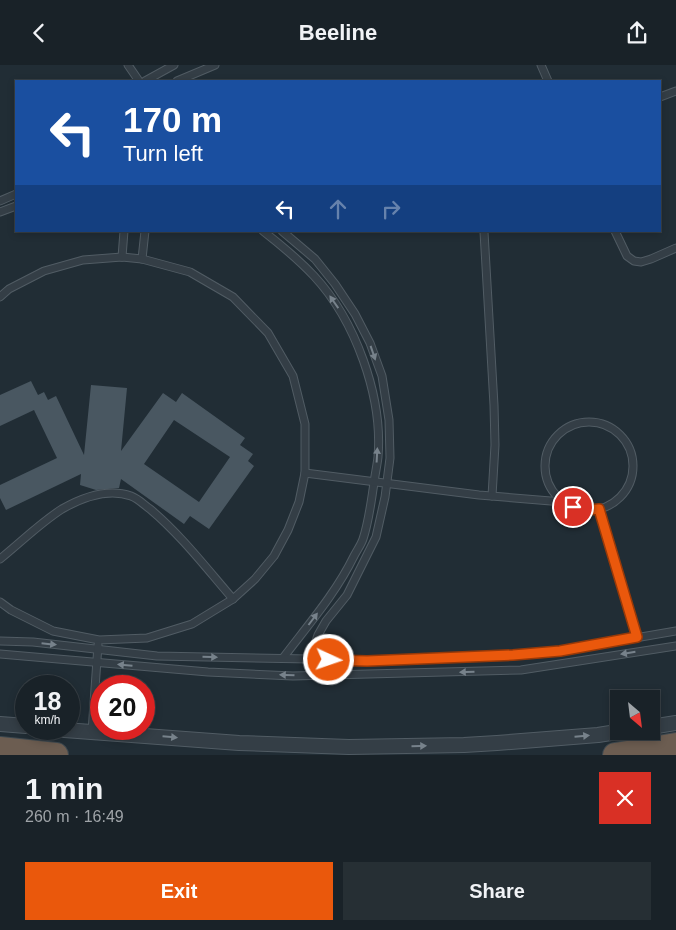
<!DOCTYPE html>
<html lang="en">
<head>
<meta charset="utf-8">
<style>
  body { margin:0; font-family:Helvetica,sans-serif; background:#262f34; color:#f1f3f6; height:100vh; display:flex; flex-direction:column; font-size:19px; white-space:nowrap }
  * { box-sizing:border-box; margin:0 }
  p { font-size:16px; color:#9fa4a8 }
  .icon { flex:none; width:28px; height:28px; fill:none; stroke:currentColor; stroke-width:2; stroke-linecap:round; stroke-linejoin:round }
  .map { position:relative; height:690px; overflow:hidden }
  .drawer { display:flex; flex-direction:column; background:#192228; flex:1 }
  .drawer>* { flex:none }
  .top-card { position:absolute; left:15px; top:15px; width:646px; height:152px; border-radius:0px; box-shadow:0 2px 8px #0003,0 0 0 1px #373f45; background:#1a4fa0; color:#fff; overflow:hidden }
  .needle { width:32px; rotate:152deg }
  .tools { position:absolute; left:610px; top:625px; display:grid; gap:10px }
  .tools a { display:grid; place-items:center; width:50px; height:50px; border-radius:0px; background:#192228; box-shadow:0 2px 8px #0003,0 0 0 1px #373f45; font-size:25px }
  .speed { position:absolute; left:15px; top:610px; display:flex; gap:10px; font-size:25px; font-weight:700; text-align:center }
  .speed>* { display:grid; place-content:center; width:65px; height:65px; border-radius:50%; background:#192228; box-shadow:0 2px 8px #0003,0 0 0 1px #373f45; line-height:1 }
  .speed small { font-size:12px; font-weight:400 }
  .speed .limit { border:8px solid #d22; background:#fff; color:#111 }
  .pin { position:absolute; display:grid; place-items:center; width:42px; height:42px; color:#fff; margin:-21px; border:2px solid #fff; border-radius:50%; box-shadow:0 1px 5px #0007 }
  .me { position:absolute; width:55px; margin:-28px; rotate:93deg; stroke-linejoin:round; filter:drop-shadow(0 0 4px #0008) }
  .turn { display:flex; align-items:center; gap:18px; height:105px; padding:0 25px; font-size:22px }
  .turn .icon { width:65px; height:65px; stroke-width:2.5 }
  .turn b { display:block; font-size:35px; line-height:42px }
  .lanes { display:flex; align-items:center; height:48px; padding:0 25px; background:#0003; justify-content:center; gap:25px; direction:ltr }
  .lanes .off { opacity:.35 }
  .round { display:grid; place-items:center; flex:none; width:52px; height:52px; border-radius:0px; background:#262f34 }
  .head { display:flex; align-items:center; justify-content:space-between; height:85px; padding:0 25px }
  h1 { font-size:30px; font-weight:700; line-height:38px }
  .action { display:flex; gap:10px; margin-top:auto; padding:10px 25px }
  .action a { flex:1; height:58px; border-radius:0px; background:#ea580c; color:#fff; font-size:20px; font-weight:700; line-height:58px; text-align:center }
  .action a+a { background:#262f34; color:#f1f3f6 }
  header { display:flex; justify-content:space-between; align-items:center; height:65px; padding:0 25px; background:#192228; font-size:22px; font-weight:700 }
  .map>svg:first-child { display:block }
  .building { fill:#495761; fill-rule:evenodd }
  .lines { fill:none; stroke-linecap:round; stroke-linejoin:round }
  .lane-casing { stroke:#515c64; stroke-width:9 }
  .street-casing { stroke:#515c64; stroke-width:16 }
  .highway-casing { stroke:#3e4950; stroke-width:26 }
  .lane { stroke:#343e46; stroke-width:7 }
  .street { stroke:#343e46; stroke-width:14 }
  .highway { stroke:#6c5d51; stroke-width:24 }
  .oneway { fill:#77828b }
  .route-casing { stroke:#983908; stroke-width:12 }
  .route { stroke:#ea580c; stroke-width:9 }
</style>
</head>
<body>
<header><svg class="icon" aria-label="back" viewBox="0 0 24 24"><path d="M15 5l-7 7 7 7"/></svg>Beeline<svg class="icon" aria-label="share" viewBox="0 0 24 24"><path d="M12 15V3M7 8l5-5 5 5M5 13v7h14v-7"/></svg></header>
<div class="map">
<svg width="676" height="690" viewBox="0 0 676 690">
  <rect width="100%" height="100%" fill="#212d35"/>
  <path class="building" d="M 31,316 L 38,330 L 44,327 L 48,335 L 56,331 L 84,390 L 91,320 L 127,323 L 121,386 L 163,328 L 176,337 L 182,328 L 245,373 L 240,380 L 253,389 L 248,396 L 254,401 L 209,464 L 190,451 L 184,459 L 121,414 L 119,423 L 96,425 L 80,420 L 81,409 L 6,445 L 0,433 L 0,420 L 57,393 L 34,345 L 0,361 L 0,330 ZM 174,355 L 230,392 L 199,437 L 144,399 Z"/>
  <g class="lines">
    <g class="lane-casing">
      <g id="lane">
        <path d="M 128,0 L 139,16"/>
        <path d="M 541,0 L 548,16"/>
        <path d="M 145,16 L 174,0"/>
        <path d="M 177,16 L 215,0"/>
        <path d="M 660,32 L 676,26"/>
        <path d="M 0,136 L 16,129"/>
        <path d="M 0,147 L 16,141"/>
        <path d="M 263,166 C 281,180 298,194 314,211 C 355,255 383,331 378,392 C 377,401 375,409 374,418 C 371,437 369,456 363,474 C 361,480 357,485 354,491 C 336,528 308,560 283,593"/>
        <path d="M 282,166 L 315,194 L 335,219 L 355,249 L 370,278 L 382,311 L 389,355 L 390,393 L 385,432 L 376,472 L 347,530 L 326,556 L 318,570 L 310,594"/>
        <path d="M 615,166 L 627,191 L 634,196 L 641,197 L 651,194 L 676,183"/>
        <path d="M 484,167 L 494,340 L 495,380 L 492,431"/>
        <path d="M 122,192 L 124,166"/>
        <path d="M 142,194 L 145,166"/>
        <path d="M 0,232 L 9,224 L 44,206 L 83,195 L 122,192 L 142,194 L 190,207 L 233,232 L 268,268 L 293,311 L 305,359 L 305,408 L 299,437 L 288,465 L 274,491 L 255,514 L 233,534 L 192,559 L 147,573 L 99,575 L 53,566 L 11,545 L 0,537"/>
        <circle cx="589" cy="401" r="44"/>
        <path d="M 305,408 L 479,430 L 563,437"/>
        <path d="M 599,444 L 637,572"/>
        <path d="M 0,494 C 20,478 40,458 62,444 C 83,432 108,423 131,431 C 139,434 144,440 150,444 C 181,470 207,504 233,534"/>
        <path d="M 0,576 L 33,577 L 157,591 L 310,594 L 367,596 L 513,590 L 560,586 L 676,566"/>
        <path d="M 0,589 L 208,607 L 293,611 L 521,605 L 676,581"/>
        <path d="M 92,667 L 98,580"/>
      </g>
    </g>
    <g class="street-casing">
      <g id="street">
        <path d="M 0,659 L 26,661"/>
        <path d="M 651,662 L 676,658"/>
        <path d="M 51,664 L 239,678 L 349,682 L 464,680 L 497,678 L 598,670 L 623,666"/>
      </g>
    </g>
    <g class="highway-casing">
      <g id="highway">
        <path d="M 0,684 L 56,690"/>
        <path d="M 615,690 L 676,680"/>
      </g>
    </g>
    <use href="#lane" class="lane"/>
    <use href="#street" class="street"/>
    <use href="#highway" class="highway"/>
  </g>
  <defs><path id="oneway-solid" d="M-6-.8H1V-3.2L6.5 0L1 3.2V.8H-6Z" transform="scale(1.25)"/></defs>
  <g class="oneway">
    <use href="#oneway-solid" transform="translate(334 237) rotate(-125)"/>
    <use href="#oneway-solid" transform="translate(373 288) rotate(71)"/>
    <use href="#oneway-solid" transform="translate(377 390) rotate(-87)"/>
    <use href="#oneway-solid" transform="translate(313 554) rotate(-53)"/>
    <use href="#oneway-solid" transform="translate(49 579) rotate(6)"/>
    <use href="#oneway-solid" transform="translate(628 588) rotate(171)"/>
    <use href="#oneway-solid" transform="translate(210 592) rotate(1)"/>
    <use href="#oneway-solid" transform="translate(125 600) rotate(-175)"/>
    <use href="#oneway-solid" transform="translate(467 607) rotate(178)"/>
    <use href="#oneway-solid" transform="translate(287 610) rotate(-178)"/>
    <use href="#oneway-solid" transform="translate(582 671) rotate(-5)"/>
    <use href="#oneway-solid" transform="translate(170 672) rotate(5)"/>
    <use href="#oneway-solid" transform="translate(419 681) rotate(-1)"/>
  </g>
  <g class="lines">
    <g class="route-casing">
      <path id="route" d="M 329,595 L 367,596 L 513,590 L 560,586 L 637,572 L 599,444 L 586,445 L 573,442"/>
    </g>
    <use href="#route" class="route"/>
  </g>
</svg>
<div class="tools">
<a><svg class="needle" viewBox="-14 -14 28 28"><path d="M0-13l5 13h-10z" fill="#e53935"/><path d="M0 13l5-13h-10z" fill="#9fa4a8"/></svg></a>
</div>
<div class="speed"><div>18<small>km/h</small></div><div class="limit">20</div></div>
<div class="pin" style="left:573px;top:442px;background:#d93025"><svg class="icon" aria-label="arrive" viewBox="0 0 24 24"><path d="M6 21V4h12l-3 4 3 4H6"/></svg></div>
<svg class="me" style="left:329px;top:595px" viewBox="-20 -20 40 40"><circle r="17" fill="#ea580c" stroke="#fff" stroke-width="3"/><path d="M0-11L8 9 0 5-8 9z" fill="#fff"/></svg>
<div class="top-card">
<div class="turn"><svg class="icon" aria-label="left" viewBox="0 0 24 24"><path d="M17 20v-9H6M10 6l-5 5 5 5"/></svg><div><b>170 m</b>Turn left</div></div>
<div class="lanes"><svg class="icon" aria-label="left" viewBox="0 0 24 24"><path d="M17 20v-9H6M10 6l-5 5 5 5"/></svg><svg class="icon off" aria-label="ahead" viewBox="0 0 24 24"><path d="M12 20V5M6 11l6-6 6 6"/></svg><svg class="icon off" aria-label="right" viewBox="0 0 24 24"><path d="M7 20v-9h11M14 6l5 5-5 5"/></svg></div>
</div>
</div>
<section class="drawer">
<div class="head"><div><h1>1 min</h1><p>260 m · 16:49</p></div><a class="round" style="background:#d93025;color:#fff"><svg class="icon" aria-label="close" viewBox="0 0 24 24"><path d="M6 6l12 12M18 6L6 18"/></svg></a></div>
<div class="action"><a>Exit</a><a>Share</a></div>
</section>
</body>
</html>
